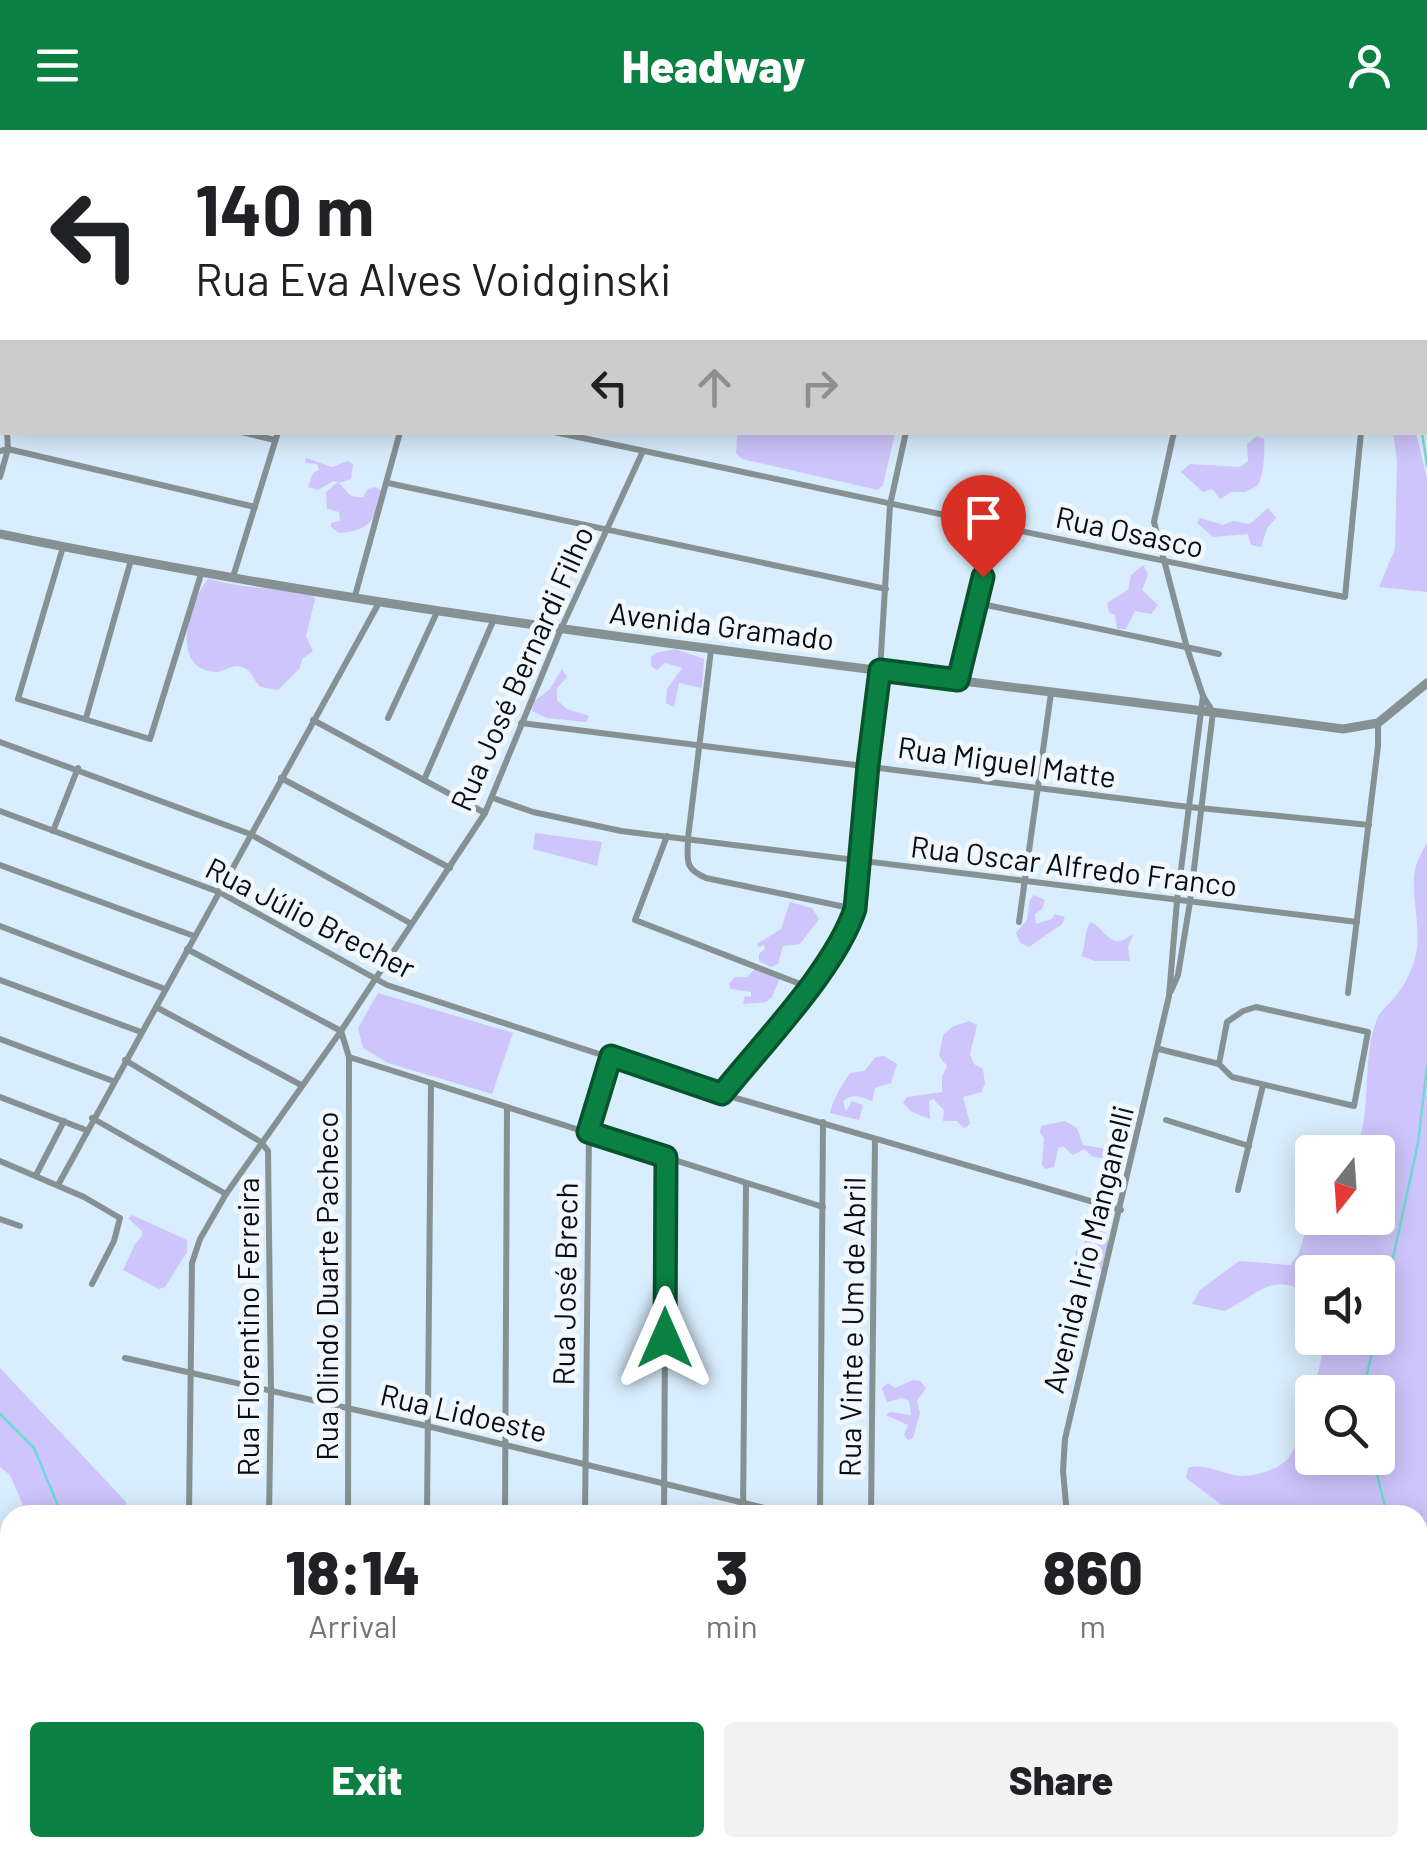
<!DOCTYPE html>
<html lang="en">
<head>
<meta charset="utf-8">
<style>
  body { margin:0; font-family:Barlow,sans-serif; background:#f2f2f2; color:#202124; height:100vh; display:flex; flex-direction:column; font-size:38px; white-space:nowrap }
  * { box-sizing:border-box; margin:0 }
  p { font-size:32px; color:#757577 }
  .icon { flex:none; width:55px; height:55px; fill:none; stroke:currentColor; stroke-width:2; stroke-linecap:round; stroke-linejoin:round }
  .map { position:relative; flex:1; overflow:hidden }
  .details { position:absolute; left:0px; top:1375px; width:1428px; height:352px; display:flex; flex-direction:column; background:#fff; border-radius:30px 30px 0 0; box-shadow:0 5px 25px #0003 }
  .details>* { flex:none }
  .guide { position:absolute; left:0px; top:0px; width:1428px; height:305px; box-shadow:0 5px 25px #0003; background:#fff; color:#202124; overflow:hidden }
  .needle { width:65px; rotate:197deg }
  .fabs { position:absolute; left:1295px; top:1005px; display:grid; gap:20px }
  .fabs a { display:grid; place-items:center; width:100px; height:100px; border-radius:10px; background:#fff; box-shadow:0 5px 25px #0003; font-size:50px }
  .pin { position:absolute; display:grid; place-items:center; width:85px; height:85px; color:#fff; margin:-102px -42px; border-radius:50% 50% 50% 0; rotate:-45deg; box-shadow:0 0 10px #0007 }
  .pin .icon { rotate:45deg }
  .me { position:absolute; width:110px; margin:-55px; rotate:0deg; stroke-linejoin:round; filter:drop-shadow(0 0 8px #0008) }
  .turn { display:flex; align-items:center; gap:35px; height:210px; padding:0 30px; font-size:45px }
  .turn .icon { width:130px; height:130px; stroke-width:2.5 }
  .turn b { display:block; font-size:70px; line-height:85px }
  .lanes { display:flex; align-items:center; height:95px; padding:0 30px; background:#0003; justify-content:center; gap:50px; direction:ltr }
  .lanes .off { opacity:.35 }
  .eta { display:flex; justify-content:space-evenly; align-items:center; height:170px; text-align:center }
  .eta b { font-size:60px; font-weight:800; line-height:70px }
  .button { display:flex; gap:20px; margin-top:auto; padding:20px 30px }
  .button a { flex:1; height:115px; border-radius:10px; background:#0b8043; color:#fff; font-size:40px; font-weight:800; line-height:115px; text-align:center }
  .button a+a { background:#f2f2f2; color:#202124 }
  header { display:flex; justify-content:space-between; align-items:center; height:130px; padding:0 30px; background:#0b8043; color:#fff; font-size:45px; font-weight:800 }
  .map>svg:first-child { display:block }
  .green { fill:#cdc5fb; fill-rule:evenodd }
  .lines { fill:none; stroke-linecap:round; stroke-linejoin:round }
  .stream { stroke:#71d9d3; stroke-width:2.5 }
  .minor { stroke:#869194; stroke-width:6 }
  .tertiary { stroke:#869194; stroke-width:9 }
  .route-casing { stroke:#07532c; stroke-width:25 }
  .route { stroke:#0b8043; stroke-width:18 }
  .labels { text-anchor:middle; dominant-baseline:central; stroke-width:10; stroke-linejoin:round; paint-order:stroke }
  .street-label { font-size:30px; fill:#070e13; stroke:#f0f8fe }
</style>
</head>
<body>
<header><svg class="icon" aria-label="menu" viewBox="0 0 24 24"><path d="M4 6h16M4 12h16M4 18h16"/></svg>Headway<svg class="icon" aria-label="person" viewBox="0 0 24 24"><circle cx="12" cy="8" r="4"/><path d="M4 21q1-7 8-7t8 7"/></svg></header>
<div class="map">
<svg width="1427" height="1726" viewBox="0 0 1427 1726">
  <rect width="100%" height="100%" fill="#d8edfd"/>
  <g class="green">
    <path d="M 737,302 L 895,302 L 895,303 L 883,355 L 878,360 L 742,329 L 736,323 Z"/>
    <path d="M 1393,303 L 1416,303 L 1427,348 L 1427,462 L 1379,457 L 1395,419 L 1397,331 Z"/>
    <path d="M 1257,306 L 1264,309 C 1265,320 1264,348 1257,356 L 1245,362 L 1231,362 L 1220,369 L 1212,359 L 1203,362 L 1181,342 L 1190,334 L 1240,337 L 1248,331 L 1247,314 Z"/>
    <path d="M 306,328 L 332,337 L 348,331 L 353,334 L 351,349 L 339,353 C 349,362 347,368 363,367 L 368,359 L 376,357 L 383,362 C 374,391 371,400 339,403 L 331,397 L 331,393 L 340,391 L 339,382 L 327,379 L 326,362 L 338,352 L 333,351 L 318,360 L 308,357 L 313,343 L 319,340 L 317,334 L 305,333 Z"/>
    <path d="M 1268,378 L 1276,388 L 1267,398 L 1261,417 L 1251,415 L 1248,404 L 1213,407 L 1197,393 L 1200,388 L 1223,395 L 1233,391 L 1250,394 Z"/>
    <path d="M 1143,435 L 1148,444 L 1142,460 L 1158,475 L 1151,484 L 1135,481 L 1126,499 L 1117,499 L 1115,485 L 1109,482 L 1107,473 L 1128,460 L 1131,445 Z"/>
    <path d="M 208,449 C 242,458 277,460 311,460 L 315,469 L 306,506 L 313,521 L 302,529 L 300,538 L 278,560 L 261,557 C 254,552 253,543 246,539 C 234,531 227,542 215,542 C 168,539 190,471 208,449 Z"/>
    <path d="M 675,519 L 704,529 L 702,558 L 679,553 L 674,577 L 666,573 L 667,559 L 682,538 L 665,533 L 657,540 L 651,536 L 651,527 L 656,523 Z"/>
    <path d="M 562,539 L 567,547 L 557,558 L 557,570 L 567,579 L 589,586 L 586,592 L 547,588 L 532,581 L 533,572 L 550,559 Z"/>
    <path d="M 535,703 L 602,712 L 597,736 L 533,719 Z"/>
    <path d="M 1427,712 L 1427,1433 L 1418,1477 L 1418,1385 L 1235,1385 L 1186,1348 L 1188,1338 C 1206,1332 1223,1345 1241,1346 C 1257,1346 1281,1339 1290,1326 C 1302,1310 1324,1228 1324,1208 L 1378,1208 L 1378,1142 L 1312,1142 L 1312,1167 C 1274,1139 1260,1163 1225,1181 L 1192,1174 L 1200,1160 L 1239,1131 L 1290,1135 L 1298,1125 L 1312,1082 L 1312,1088 L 1378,1088 L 1378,1022 L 1355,1022 C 1373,981 1361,934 1376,892 C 1380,880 1387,877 1394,868 C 1406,855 1414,836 1417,819 C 1420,794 1411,762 1415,741 C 1416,732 1423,721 1427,712 ZM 1378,1262 L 1378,1328 L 1312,1328 L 1312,1262 Z"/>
    <path d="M 1034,765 L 1045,770 L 1042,779 L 1035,784 L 1036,794 L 1052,789 L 1055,784 L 1065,787 L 1062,794 L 1029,817 L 1020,813 L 1016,803 L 1027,790 L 1030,770 Z"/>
    <path d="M 790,772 L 812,778 L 819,789 L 800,814 L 783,816 L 778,834 L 771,837 L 759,831 L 759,824 L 765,819 L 764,815 L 758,817 L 757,814 L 781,799 Z"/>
    <path d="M 1091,792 C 1099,795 1110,814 1120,811 C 1125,810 1128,806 1133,805 L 1128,817 L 1130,831 L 1095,831 L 1081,826 C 1087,815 1083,801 1091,792 Z"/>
    <path d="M 755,839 L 780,848 L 772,867 L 766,872 L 743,874 L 745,866 L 751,867 L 751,862 L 731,859 L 729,854 L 735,847 L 747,847 Z"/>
    <path d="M 378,863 L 513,903 L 492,964 L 388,933 L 363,918 L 358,898 Z"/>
    <path d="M 969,891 L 977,895 L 970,924 L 974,934 L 983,939 L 985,954 L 981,962 L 963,967 L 970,994 L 964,998 L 957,991 L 943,991 L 944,980 L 933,969 L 929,971 L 930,989 L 912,982 L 903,973 L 907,967 L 942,962 L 942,947 L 947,936 L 939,926 L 943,905 L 952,897 Z"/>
    <path d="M 884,926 L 897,934 L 891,953 L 875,958 L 872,971 C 863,967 852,962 843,972 L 846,981 L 852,971 L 863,975 L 859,990 L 830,983 C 833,969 841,957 850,943 L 864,941 L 876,927 Z"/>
    <path d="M 1065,991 L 1077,998 L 1083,1015 L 1119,1021 L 1120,1027 L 1116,1030 L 1093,1027 L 1084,1019 L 1073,1025 L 1063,1016 L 1058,1018 L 1054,1037 L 1045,1039 L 1042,1035 L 1044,1008 L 1040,1003 L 1041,996 Z"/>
    <path d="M 1098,1081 L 1111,1087 L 1104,1099 L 1109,1113 L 1103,1140 L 1094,1135 L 1077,1134 L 1076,1121 L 1082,1119 L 1085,1110 L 1090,1108 L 1091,1088 Z"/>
    <path d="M 132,1085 L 187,1110 L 187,1122 L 165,1157 L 159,1159 L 123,1140 L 135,1114 L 142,1106 L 142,1101 L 128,1088 Z"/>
    <path d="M 0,1238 L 126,1372 L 127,1385 L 27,1385 L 10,1345 L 0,1337 Z"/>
    <path d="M 913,1250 L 920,1251 L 926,1258 L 917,1271 L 920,1283 L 913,1308 L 908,1310 L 904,1305 L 908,1295 L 886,1285 L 890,1282 L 911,1285 L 909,1271 L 902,1268 L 887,1272 L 882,1258 L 888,1253 L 895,1258 Z"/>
  </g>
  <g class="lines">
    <g class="stream">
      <path d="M 1425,219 L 1427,208"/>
      <path d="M 1422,302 L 1427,336"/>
      <path d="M 1378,1197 L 1418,1013 L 1427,937"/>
      <path d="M 1363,1262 L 1375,1208"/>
      <path d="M 0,1284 L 34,1318 L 62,1385"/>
      <path d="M 1373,1328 L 1387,1385"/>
      <path d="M 465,1718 L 473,1726"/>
      <path d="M 133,1726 L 147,1718"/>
      <path d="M 1360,1726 L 1361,1718"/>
    </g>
    <g class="minor">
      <path d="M 326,0 L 327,2"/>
      <path d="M 1252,2 L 1253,0"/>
      <path d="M 0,28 L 2,28"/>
      <path d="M 1425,92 L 1427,91"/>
      <path d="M 0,119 L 2,119"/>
      <path d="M 0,163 L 2,164"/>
      <path d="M 0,274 L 2,284"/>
      <path d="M 241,302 L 275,310"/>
      <path d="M 554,302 C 818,357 1080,416 1345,467 L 1361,302"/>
      <path d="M 0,321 L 8,319 L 255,377"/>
      <path d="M 0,347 L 8,319 L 7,302"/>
      <path d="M 388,353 L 886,459"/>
      <path d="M 63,417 L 18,569 L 150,609 L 202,441"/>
      <path d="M 233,447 L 278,302"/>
      <path d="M 355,466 L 400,302"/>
      <path d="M 977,473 L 1219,524"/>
      <path d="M 711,520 L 688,708 C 688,730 683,738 706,748 L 855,779"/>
      <path d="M 958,549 L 995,395"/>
      <path d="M 86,588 L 131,430"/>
      <path d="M 388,588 L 438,480"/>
      <path d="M 313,590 L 485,683"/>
      <path d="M 521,593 L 1189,677 L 1369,695"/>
      <path d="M 0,612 L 250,704 L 410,793"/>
      <path d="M 281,648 L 450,738"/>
      <path d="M 424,650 L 494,489"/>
      <path d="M 493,668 L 533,682 L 621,701 L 1357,792"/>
      <path d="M 0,681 L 219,762 L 387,855 L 722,964 L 1121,1080"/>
      <path d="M 53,701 L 78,638"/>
      <path d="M 667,706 L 635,790 L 808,857"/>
      <path d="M 0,735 L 194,806"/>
      <path d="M 1019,792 L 1051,563"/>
      <path d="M 0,796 L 165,859"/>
      <path d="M 187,819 L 341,901 L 349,927 L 823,1077"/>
      <path d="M 0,850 L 141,902"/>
      <path d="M 1171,861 L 1178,845 L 1190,772 L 1213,582 L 1203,566 L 1187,518 L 1154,392 L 1174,302"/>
      <path d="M 1348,863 L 1378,616 L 1378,593"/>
      <path d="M 156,877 L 301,955"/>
      <path d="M 0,909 L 113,951"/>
      <path d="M 1159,919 L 1219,934 L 1232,947 L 1354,976 L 1368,902 L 1256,877 L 1243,881 L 1227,892 L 1219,934"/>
      <path d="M 125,930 L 261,1012 L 268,1021 L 271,1262 L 269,1385"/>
      <path d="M 722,963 C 764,911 834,842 855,779 L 868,635 L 880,541 L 890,375 L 906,302"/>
      <path d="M 0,967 L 86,1000"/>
      <path d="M 92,988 L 226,1064"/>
      <path d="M 1166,990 L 1249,1016"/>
      <path d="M 0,1031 L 84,1067 L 120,1088 L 114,1111 L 92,1154"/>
      <path d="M 36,1045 L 64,991"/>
      <path d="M 58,1055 L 380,471"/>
      <path d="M 1238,1060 L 1263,955"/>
      <path d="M 0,1089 L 20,1096"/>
      <path d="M 125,1228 L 427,1296 L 793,1385"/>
      <path d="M 189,1385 L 192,1133 L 200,1109 L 226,1064 L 341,901 L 485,683 L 561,499 L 643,321"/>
      <path d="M 348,1385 L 349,927"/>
      <path d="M 427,1385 L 431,953"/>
      <path d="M 505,1385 L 507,977"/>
      <path d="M 585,1385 L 589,1002 L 611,926"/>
      <path d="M 664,1385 L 666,1027"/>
      <path d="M 743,1385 L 746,1054"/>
      <path d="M 820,1385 L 823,992"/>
      <path d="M 871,1385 L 875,1009"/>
      <path d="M 1067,1385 L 1063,1341 L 1065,1309 L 1169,866 L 1177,771 L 1203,566"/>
      <path d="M 1418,1684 L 1427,1685"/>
      <path d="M 835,1718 L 835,1726"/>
      <path d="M 990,1718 L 990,1726"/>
      <path d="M 1113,1718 L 1115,1726"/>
    </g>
    <path class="tertiary" d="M 0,404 C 443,495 894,540 1343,599 L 1378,593 L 1427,553"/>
  </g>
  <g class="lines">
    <g class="route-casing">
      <path id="route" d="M 665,1208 L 666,1027 L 588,1002 L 611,926 L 722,964 C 763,913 835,839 855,779 L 868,635 L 880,540 L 958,550 L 983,447"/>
    </g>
    <use href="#route" class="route"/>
  </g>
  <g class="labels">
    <g class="street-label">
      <text transform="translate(1130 401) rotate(12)">Rua Osasco</text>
      <text transform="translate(722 495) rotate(7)">Avenida Gramado</text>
      <text transform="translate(521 538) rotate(-66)">Rua José Bernardi Filho</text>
      <text transform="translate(1007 631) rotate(8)">Rua Miguel Matte</text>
      <text transform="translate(1074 735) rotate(7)">Rua Oscar Alfredo Franco</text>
      <text transform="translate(311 787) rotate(27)">Rua Júlio Brecher</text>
      <text transform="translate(1087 1119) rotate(-76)">Avenida Irio Manganelli</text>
      <text transform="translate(564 1154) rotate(-89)">Rua José Brech</text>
      <text transform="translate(326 1156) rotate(-90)">Rua Olindo Duarte Pacheco</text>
      <text transform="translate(247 1197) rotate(-90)">Rua Florentino Ferreira</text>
      <text transform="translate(851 1197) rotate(-89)">Rua Vinte e Um de Abril</text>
      <text transform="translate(464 1282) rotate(13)">Rua Lidoeste</text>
    </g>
  </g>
</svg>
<div class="fabs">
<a><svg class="needle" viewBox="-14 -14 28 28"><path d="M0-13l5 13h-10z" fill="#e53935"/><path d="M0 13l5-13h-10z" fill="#757577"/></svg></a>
<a><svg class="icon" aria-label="sound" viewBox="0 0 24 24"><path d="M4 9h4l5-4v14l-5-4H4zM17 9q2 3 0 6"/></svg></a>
<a><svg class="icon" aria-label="search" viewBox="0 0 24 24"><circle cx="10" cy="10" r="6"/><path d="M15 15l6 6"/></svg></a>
</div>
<div class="pin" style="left:983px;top:447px;background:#d93025"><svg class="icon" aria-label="arrive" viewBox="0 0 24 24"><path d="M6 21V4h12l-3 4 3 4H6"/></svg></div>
<svg class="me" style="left:665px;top:1208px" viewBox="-20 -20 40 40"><path d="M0-17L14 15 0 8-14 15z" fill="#0b8043" stroke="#fff" stroke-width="4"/></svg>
<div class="guide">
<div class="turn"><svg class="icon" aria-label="left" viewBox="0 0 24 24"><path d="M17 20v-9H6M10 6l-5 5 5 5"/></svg><div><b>140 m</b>Rua Eva Alves Voidginski</div></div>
<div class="lanes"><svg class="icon" aria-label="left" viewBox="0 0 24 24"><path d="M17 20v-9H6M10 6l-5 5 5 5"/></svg><svg class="icon off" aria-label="ahead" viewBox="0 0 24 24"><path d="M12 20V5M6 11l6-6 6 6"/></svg><svg class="icon off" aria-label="right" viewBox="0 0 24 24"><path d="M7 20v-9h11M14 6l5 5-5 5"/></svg></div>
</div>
<section class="details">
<div class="eta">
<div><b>18:14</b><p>Arrival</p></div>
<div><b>3</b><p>min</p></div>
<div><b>860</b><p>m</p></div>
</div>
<div class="button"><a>Exit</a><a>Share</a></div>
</section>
</div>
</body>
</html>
